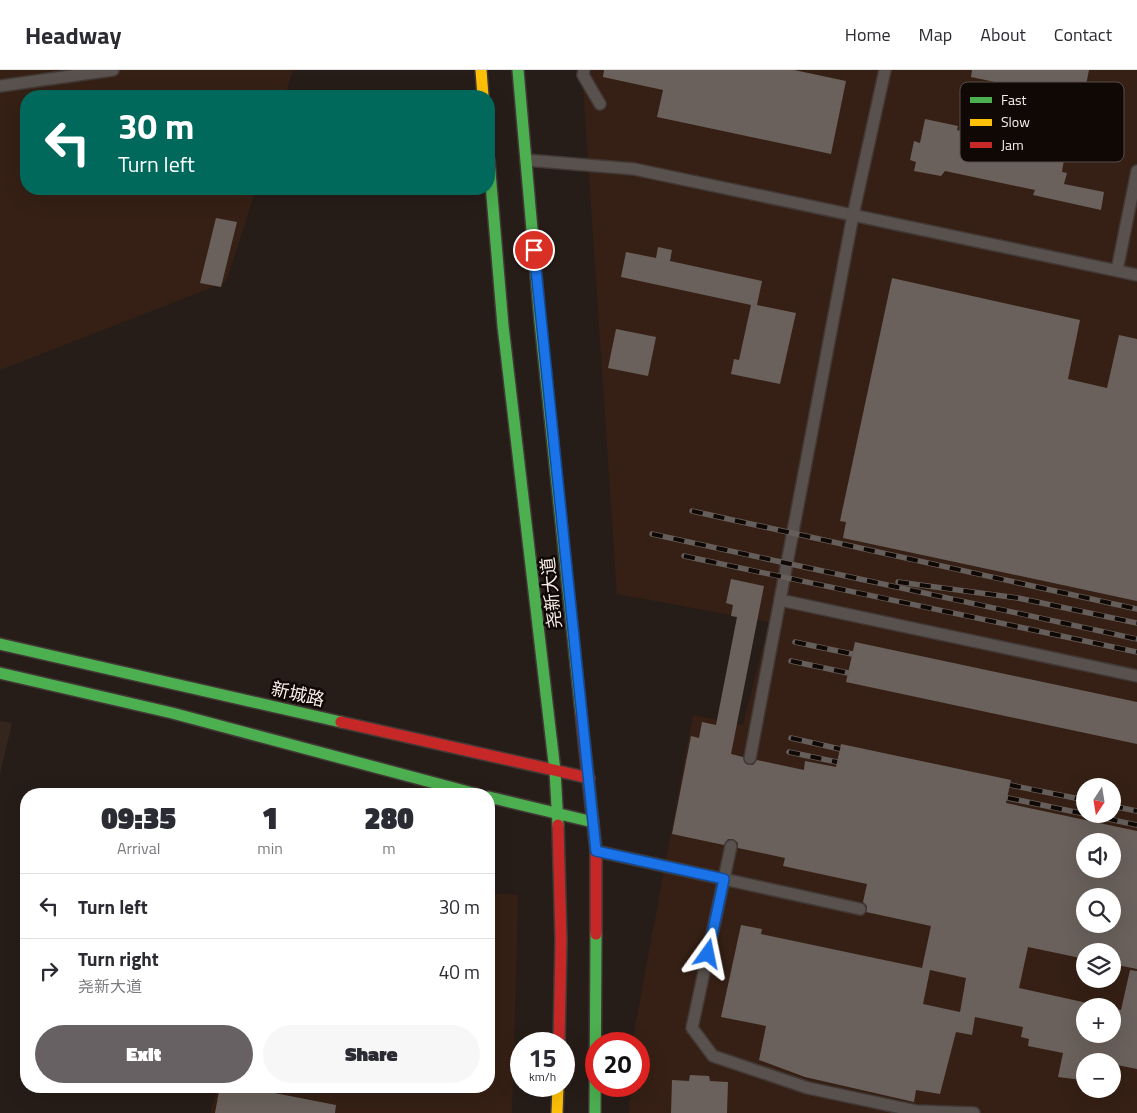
<!DOCTYPE html>
<html lang="en">
<head>
<meta charset="utf-8">
<style>
  body { margin:0; font-family:"Titillium Web","Noto Sans SC",sans-serif; background:#f7f7f7; color:#2b2b33; height:100vh; display:flex; flex-direction:column; font-size:19px; white-space:nowrap }
  * { box-sizing:border-box; margin:0 }
  p { font-size:16px; color:#7c7c81 }
  .icon { flex:none; width:28px; height:28px; fill:none; stroke:currentColor; stroke-width:2; stroke-linecap:round; stroke-linejoin:round }
  .map { position:relative; flex:1; overflow:hidden }
  .sheet { position:absolute; left:20px; top:718px; width:475px; height:305px; display:flex; flex-direction:column; background:#fff; border-radius:20px; box-shadow:0 5px 20px #0002 }
  .sheet>* { flex:none }
  .banner { position:absolute; left:20px; top:20px; width:475px; height:105px; border-radius:20px; box-shadow:0 5px 20px #0002; background:#00695c; color:#fff; overflow:hidden }
  .needle { width:32px; rotate:192deg }
  .tools { position:absolute; left:1076px; top:708px; display:grid; gap:10px }
  .tools a { display:grid; place-items:center; width:45px; height:45px; border-radius:50%; background:#fff; box-shadow:0 5px 20px #0002; font-size:25px }
  .speed { position:absolute; left:510px; top:962px; display:flex; gap:10px; font-size:25px; font-weight:700; text-align:center }
  .speed>* { display:grid; place-content:center; width:65px; height:65px; border-radius:50%; background:#fff; box-shadow:0 5px 20px #0002; line-height:1 }
  .speed small { font-size:12px; font-weight:400 }
  .speed .limit { border:8px solid #d22; background:#fff; color:#111 }
  .pin { position:absolute; display:grid; place-items:center; width:42px; height:42px; color:#fff; margin:-21px; border:2px solid #fff; border-radius:50%; box-shadow:0 1px 5px #0007 }
  .me { position:absolute; width:55px; margin:-28px; rotate:12deg; stroke-linejoin:round; filter:drop-shadow(0 0 4px #0008) }
  .turn { display:flex; align-items:center; gap:18px; height:105px; padding:0 15px; font-size:22px }
  .turn .icon { width:65px; height:65px; stroke-width:2.5 }
  .turn b { display:block; font-size:35px; line-height:42px }
  .eta { display:flex; justify-content:space-evenly; align-items:center; height:85px; text-align:center }
  .eta b { font-size:30px; font-weight:800; line-height:35px }
  .button { display:flex; gap:10px; margin-top:auto; padding:10px 15px }
  .button a { flex:1; height:58px; border-radius:30px; background:#676164; color:#fff; font-size:20px; font-weight:800; line-height:58px; text-align:center }
  .button a+a { background:#f7f7f7; color:#2b2b33 }
  ul { padding:0; list-style:none }
  li { display:flex; align-items:center; gap:15px; height:65px; padding:0 15px; border-top:1px solid #e1e1e2 }
  li div { flex:1 }
  li b { display:block; font-size:19px }
  li em { font-style:normal }
  header { display:flex; align-items:center; gap:30px; box-sizing:border-box; height:70px; padding:0 25px; background:#fff; border-bottom:1px solid #e1e1e2 }
  header strong { font-size:24px }
  nav { display:flex; gap:28px; margin-inline-start:auto; font-size:18px }
  .map>svg:first-child { display:block }
  .commercial { fill:#35261d }
  .built { fill:#362015; fill-rule:evenodd }
  .building { fill:#6a615c; fill-rule:evenodd }
  .lines { fill:none; stroke-linecap:round; stroke-linejoin:round }
  .lane-casing { stroke:#423936; stroke-width:14 }
  .fast-casing { stroke:#423936; stroke-width:14 }
  .slow-casing { stroke:#423936; stroke-width:14 }
  .jam-casing { stroke:#423936; stroke-width:14 }
  .lane { stroke:#59514d; stroke-width:11 }
  .fast { stroke:#4caf50; stroke-width:11 }
  .slow { stroke:#ffc107; stroke-width:11 }
  .jam { stroke:#c62828; stroke-width:11 }
  .rail-casing { stroke:#665e5a; stroke-width:5.5 }
  .rail { stroke:#0f0805; stroke-width:4; stroke-dasharray:11; stroke-linecap:butt }
  .route-casing { stroke:#114b97; stroke-width:12 }
  .route { stroke:#1a73e8; stroke-width:9 }
  .labels { text-anchor:middle; dominant-baseline:central; stroke-width:5; stroke-linejoin:round; paint-order:stroke }
  .street-label { font-size:18px; fill:#faede7; stroke:#0f0805 }
  .key { fill:#0f0805; stroke:#564d49; stroke-width:1 }
  .key-label { font-size:14px; fill:#faede7 }
</style>
</head>
<body>
<header>
<strong>Headway</strong>
<nav><a>Home</a><a>Map</a><a>About</a><a>Contact</a></nav>
</header>
<div class="map">
<svg width="1137" height="1043" viewBox="0 0 1137 1043">
  <rect width="100%" height="100%" fill="#271d18"/>
  <path class="commercial" d="M 0,651 L 12,653 L 0,704 Z"/>
  <g class="built">
    <path d="M 0,0 L 293,0 L 285,26 L 26,26 L 26,119 L 256,119 L 226,212 L 0,300 Z"/>
    <path d="M 582,0 L 1137,0 L 1137,1043 L 629,1043 L 631,1016 L 639,1016 L 639,974 L 633,974 L 633,968 L 693,645 L 743,655 L 769,552 L 617,524 ZM 1085,716 L 1112,716 L 1112,744 L 1085,744 ZM 1085,771 L 1112,771 L 1112,799 L 1085,799 ZM 1085,826 L 1112,826 L 1112,854 L 1085,854 ZM 1085,881 L 1112,881 L 1112,909 L 1085,909 ZM 1085,936 L 1112,936 L 1112,964 L 1085,964 ZM 1085,991 L 1112,991 L 1112,1019 L 1085,1019 Z"/>
    <path d="M 489,823 L 518,825 L 512,1043 L 210,1043 L 218,1016 L 489,1016 Z"/>
  </g>
  <g class="building">
    <path d="M 604,0 L 794,0 L 846,11 L 831,84 L 657,47 L 663,20 L 603,7 Z"/>
    <path d="M 972,0 L 1089,0 L 1083,30 L 971,7 Z"/>
    <path d="M 925,49 L 958,56 L 957,60 L 1065,83 L 1062,102 L 1067,103 L 1064,114 L 1104,122 L 1101,140 L 1033,125 L 1035,120 L 945,101 L 941,106 L 914,101 L 916,92 L 910,90 L 914,71 L 920,73 Z"/>
    <path d="M 216,148 L 237,152 L 221,217 L 200,213 Z"/>
    <path d="M 658,177 L 672,180 L 670,191 L 762,211 L 757,235 L 796,243 L 780,314 L 731,304 L 734,289 L 739,290 L 751,235 L 621,207 L 626,182 L 656,188 Z"/>
    <path d="M 892,208 L 1080,250 L 1068,309 L 1107,318 L 1119,265 L 1137,269 L 1137,531 L 843,468 L 846,452 L 840,451 Z"/>
    <path d="M 616,259 L 656,267 L 648,306 L 608,298 Z"/>
    <path d="M 731,509 L 764,516 L 731,684 L 743,687 L 746,694 L 753,695 L 757,690 L 804,700 L 805,691 L 836,697 L 841,674 L 1011,710 L 1006,733 L 1137,761 L 1137,899 L 1112,894 L 1112,881 L 1085,881 L 1085,889 L 1028,877 L 1019,918 L 1101,936 L 1085,936 L 1085,964 L 1112,964 L 1112,939 L 1121,940 L 1130,900 L 1137,901 L 1137,999 L 1112,994 L 1112,991 L 1086,988 L 1082,1010 L 1058,1007 L 1063,983 L 1028,976 L 1029,969 L 1021,967 L 1023,957 L 975,947 L 972,965 L 956,962 L 940,1024 L 916,1020 L 914,1032 L 805,1007 L 759,990 L 766,956 L 721,947 L 741,855 L 762,859 L 761,864 L 922,898 L 931,856 L 866,842 L 867,836 L 863,832 L 867,814 L 783,796 L 785,788 L 738,778 L 738,773 L 733,769 L 728,769 L 724,775 L 672,764 L 691,666 L 699,668 L 702,652 L 716,655 L 737,547 L 731,546 L 733,535 L 726,533 ZM 1085,771 L 1112,771 L 1112,799 L 1085,799 ZM 1085,826 L 1112,826 L 1112,854 L 1085,854 ZM 930,900 L 966,908 L 960,942 L 923,934 Z"/>
    <path d="M 855,572 L 1137,632 L 1137,674 L 846,612 Z"/>
    <path d="M 690,1005 L 709,1006 L 710,1011 L 728,1012 L 727,1043 L 671,1043 L 672,1010 L 689,1011 Z"/>
    <path d="M 220,1016 L 238,1016 L 336,1035 L 335,1043 L 215,1043 Z"/>
  </g>
  <g class="lines">
    <g class="lane-casing">
      <g id="lane">
        <path d="M 584,0 L 583,5 L 600,34"/>
        <path d="M 0,16 L 113,0"/>
        <path d="M 526,90 L 634,99 L 1137,205"/>
        <path d="M 1117,200 L 1137,101"/>
        <path d="M 780,530 L 1137,606"/>
        <path d="M 750,688 L 853,145 L 885,0"/>
        <path d="M 731,776 L 692,958 L 713,986 L 808,1018 L 916,1041 L 974,1043"/>
        <path d="M 596,781 L 860,839"/>
      </g>
    </g>
    <g class="fast-casing">
      <g id="fast">
        <path d="M 518,0 L 540,251 L 581,643"/>
        <path d="M 489,90 L 503,256 L 555,701 L 558,755"/>
        <path d="M 0,574 L 341,652"/>
        <path d="M 0,603 L 172,643 L 476,724"/>
        <path d="M 489,727 L 593,752"/>
        <path d="M 595,1043 L 596,864"/>
      </g>
    </g>
    <g class="slow-casing">
      <g id="slow">
        <path d="M 481,0 L 483,26"/>
        <path d="M 557,1043 L 558,1016"/>
      </g>
    </g>
    <g class="jam-casing">
      <g id="jam">
        <path d="M 581,643 L 596,781 L 596,864"/>
        <path d="M 341,652 L 589,708"/>
        <path d="M 558,755 L 561,871 L 559,974"/>
      </g>
    </g>
    <use href="#lane" class="lane"/>
    <use href="#fast" class="fast"/>
    <use href="#slow" class="slow"/>
    <use href="#jam" class="jam"/>
    <g class="rail-casing">
      <g id="rail">
        <path d="M 692,441 L 1137,539"/>
        <path d="M 652,464 L 1137,569"/>
        <path d="M 684,486 L 1137,582"/>
        <path d="M 898,512 L 1018,528 L 1137,553"/>
        <path d="M 795,572 L 852,584"/>
        <path d="M 791,591 L 848,603"/>
        <path d="M 791,668 L 840,679"/>
        <path d="M 789,682 L 837,692"/>
        <path d="M 1010,715 L 1085,730"/>
        <path d="M 1008,728 L 1085,744"/>
        <path d="M 1112,736 L 1137,741"/>
        <path d="M 1085,744 L 1137,755"/>
      </g>
    </g>
    <use href="#rail" class="rail"/>
  </g>
  <g class="lines">
    <g class="route-casing">
      <path id="route" d="M 534,180 L 596,781 L 724,809 L 708,884"/>
    </g>
    <use href="#route" class="route"/>
  </g>
  <g class="labels">
    <g class="street-label">
      <text transform="translate(551 523) rotate(-96)">尧新大道</text>
      <text transform="translate(298 624) rotate(13)">新城路</text>
    </g>
  </g>
  <rect x="960" y="12" width="164" height="80" rx="8" class="key"/>
  <rect x="970" y="27" width="22" height="6" fill="#4caf50"/>
  <rect x="970" y="49" width="22" height="7" fill="#ffc107"/>
  <rect x="970" y="72" width="22" height="6" fill="#c62828"/>
  <g class="key-label">
    <text x="1001" y="35">Fast</text>
    <text x="1001" y="57">Slow</text>
    <text x="1001" y="80">Jam</text>
  </g>
</svg>
<div class="tools">
<a><svg class="needle" viewBox="-14 -14 28 28"><path d="M0-13l5 13h-10z" fill="#e53935"/><path d="M0 13l5-13h-10z" fill="#7c7c81"/></svg></a>
<a><svg class="icon" aria-label="sound" viewBox="0 0 24 24"><path d="M4 9h4l5-4v14l-5-4H4zM17 9q2 3 0 6"/></svg></a>
<a><svg class="icon" aria-label="search" viewBox="0 0 24 24"><circle cx="10" cy="10" r="6"/><path d="M15 15l6 6"/></svg></a>
<a><svg class="icon" aria-label="layers" viewBox="0 0 24 24"><path d="M12 4l9 5-9 5-9-5zM3 14l9 5 9-5"/></svg></a>
<a>+</a>
<a>−</a>
</div>
<div class="speed"><div>15<small>km/h</small></div><div class="limit">20</div></div>
<div class="pin" style="left:534px;top:180px;background:#d93025"><svg class="icon" aria-label="arrive" viewBox="0 0 24 24"><path d="M6 21V4h12l-3 4 3 4H6"/></svg></div>
<svg class="me" style="left:708px;top:884px" viewBox="-20 -20 40 40"><path d="M0-17L14 15 0 8-14 15z" fill="#1a73e8" stroke="#fff" stroke-width="4"/></svg>
<div class="banner">
<div class="turn"><svg class="icon" aria-label="left" viewBox="0 0 24 24"><path d="M17 20v-9H6M10 6l-5 5 5 5"/></svg><div><b>30 m</b>Turn left</div></div>
</div>
<section class="sheet">
<div class="eta">
<div><b>09:35</b><p>Arrival</p></div>
<div><b>1</b><p>min</p></div>
<div><b>280</b><p>m</p></div>
</div>
<ul>
<li><svg class="icon" aria-label="left" viewBox="0 0 24 24"><path d="M17 20v-9H6M10 6l-5 5 5 5"/></svg><div><b>Turn left</b></div><em>30 m</em></li>
<li><svg class="icon" aria-label="right" viewBox="0 0 24 24"><path d="M7 20v-9h11M14 6l5 5-5 5"/></svg><div><b>Turn right</b><p>尧新大道</p></div><em>40 m</em></li>
</ul>
<div class="button"><a>Exit</a><a>Share</a></div>
</section>
</div>
</body>
</html>
